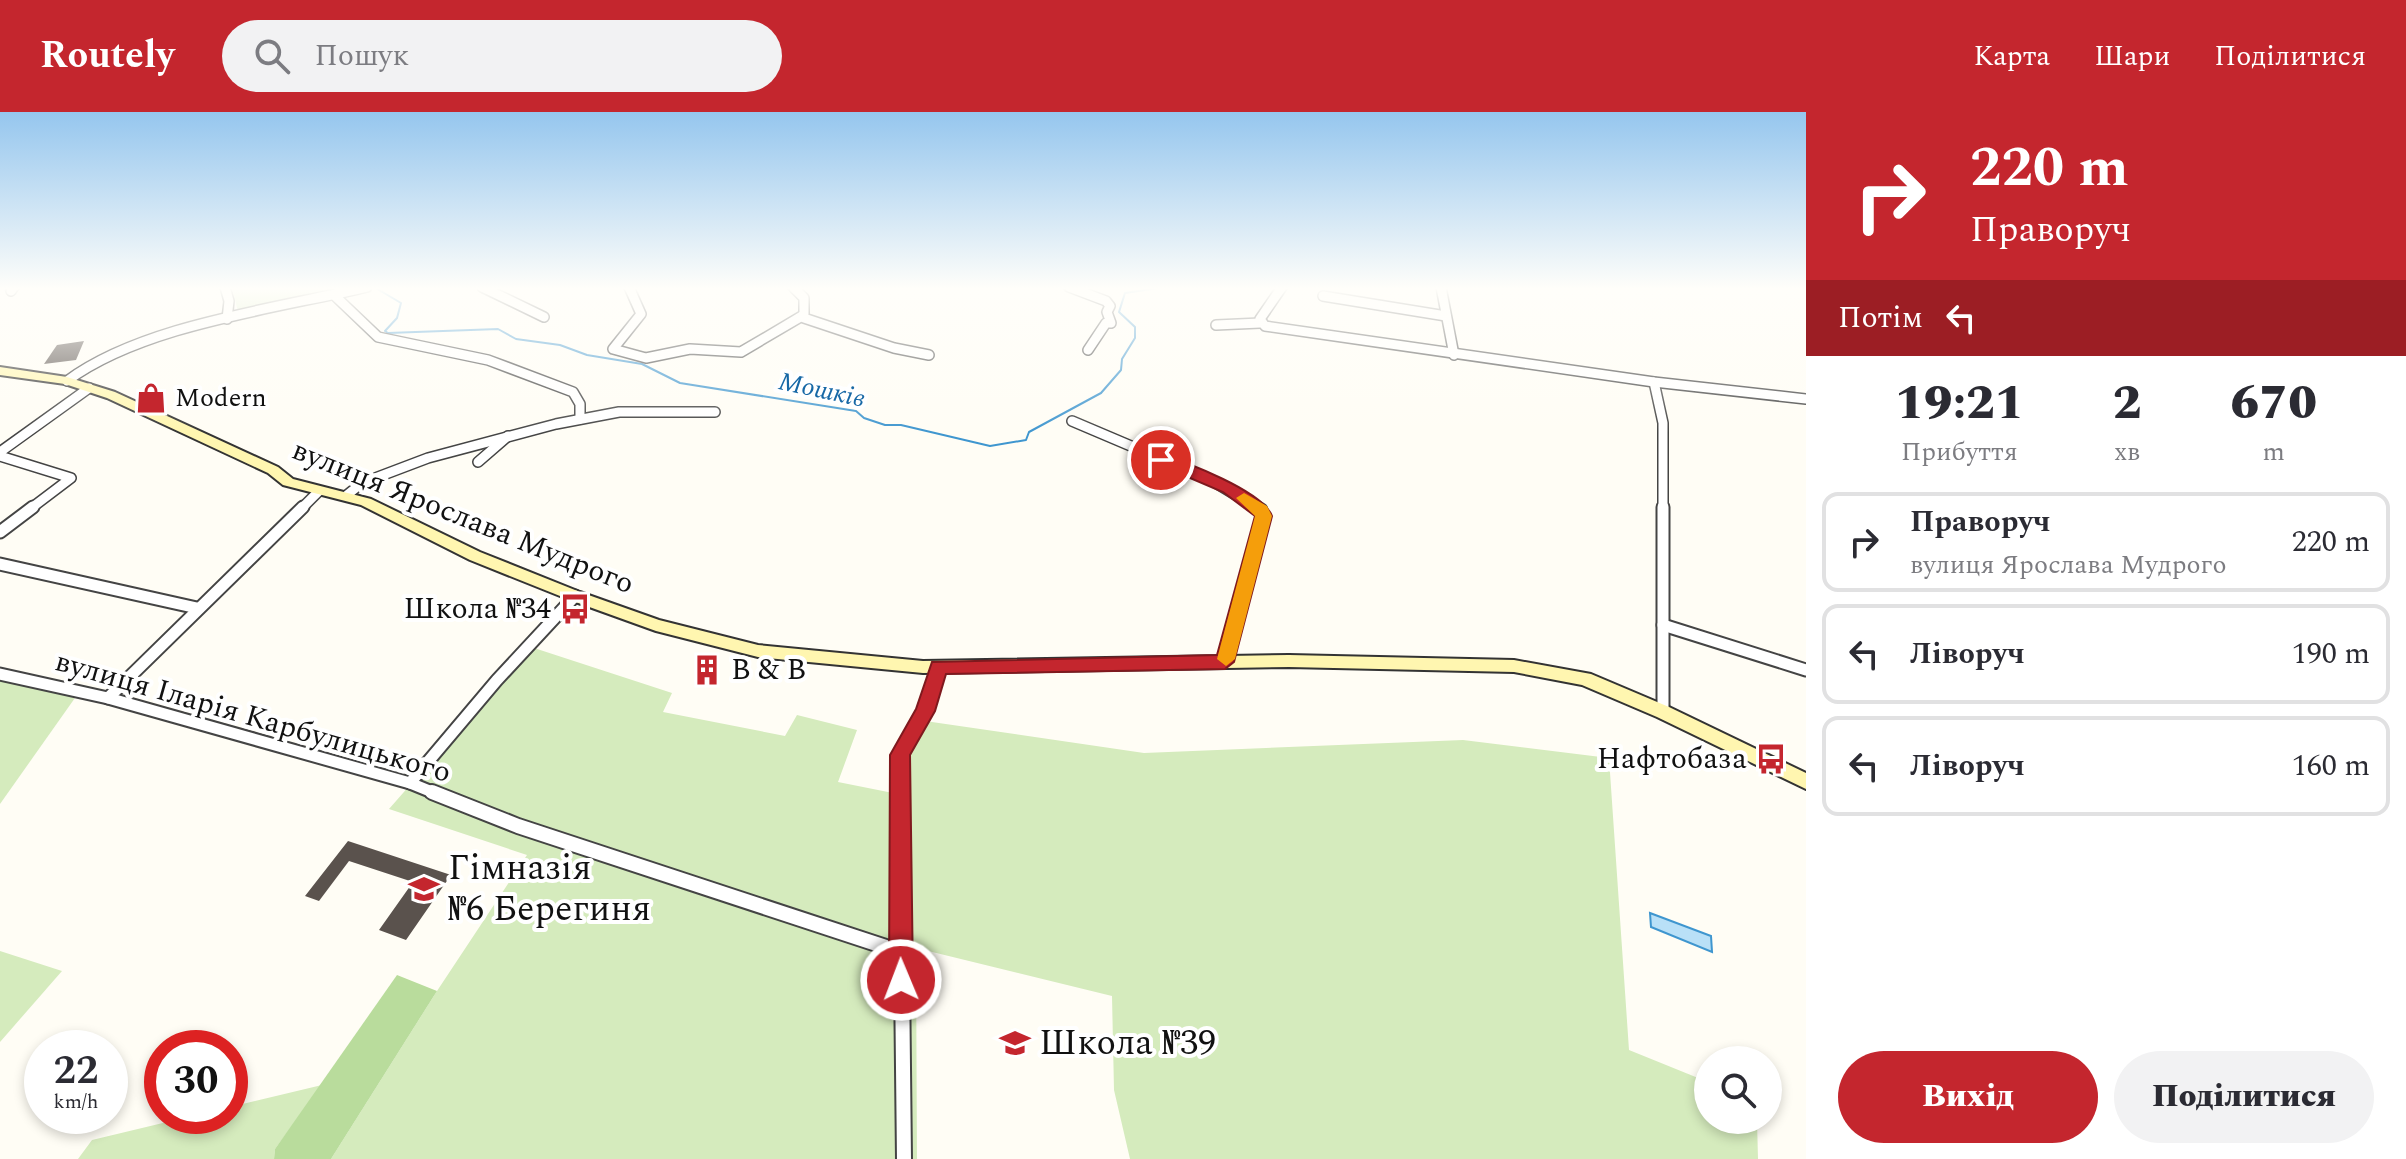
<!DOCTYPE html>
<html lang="uk">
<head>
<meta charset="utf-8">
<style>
  body { margin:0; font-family:Spectral,serif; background:#f2f2f3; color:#2b2b33; height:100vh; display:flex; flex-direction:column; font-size:30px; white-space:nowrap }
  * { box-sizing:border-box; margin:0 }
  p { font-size:26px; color:#7c7c81 }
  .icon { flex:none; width:44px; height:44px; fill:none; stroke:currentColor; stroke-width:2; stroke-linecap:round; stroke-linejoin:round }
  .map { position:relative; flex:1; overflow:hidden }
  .drawer { display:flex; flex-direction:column; background:#fff; width:600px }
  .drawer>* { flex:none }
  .guide { background:#c4262e; color:#fff; overflow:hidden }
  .fabs { position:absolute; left:1694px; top:934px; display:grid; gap:16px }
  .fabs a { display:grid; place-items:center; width:88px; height:88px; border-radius:50%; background:#fff; box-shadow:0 4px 12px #0003; font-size:40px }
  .speed { position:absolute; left:24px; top:918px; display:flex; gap:16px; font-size:40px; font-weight:700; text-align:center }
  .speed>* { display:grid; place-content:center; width:104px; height:104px; border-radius:50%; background:#fff; box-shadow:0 4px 12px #0003; line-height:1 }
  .speed small { font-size:20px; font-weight:400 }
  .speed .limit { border:12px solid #d22; background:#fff; color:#111 }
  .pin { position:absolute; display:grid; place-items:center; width:68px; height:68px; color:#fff; margin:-34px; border:4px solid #fff; border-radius:50%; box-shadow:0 2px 8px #0007 }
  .me { position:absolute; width:88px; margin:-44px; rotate:359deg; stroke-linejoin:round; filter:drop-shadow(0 0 6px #0008) }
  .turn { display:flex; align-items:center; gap:28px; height:168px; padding:0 32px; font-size:36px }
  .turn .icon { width:104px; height:104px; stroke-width:2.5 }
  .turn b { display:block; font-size:56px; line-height:68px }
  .then { display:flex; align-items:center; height:76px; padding:0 32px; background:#0003; gap:16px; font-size:30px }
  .eta { display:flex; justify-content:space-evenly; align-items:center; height:136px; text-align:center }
  .eta b { font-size:48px; font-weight:800; line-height:56px }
  .primary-button { display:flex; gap:16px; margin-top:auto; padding:16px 32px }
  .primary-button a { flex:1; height:92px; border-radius:48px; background:#c4262e; color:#fff; font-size:32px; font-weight:800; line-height:92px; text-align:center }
  .primary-button a+a { background:#f2f2f3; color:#2b2b33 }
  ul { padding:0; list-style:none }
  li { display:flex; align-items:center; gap:24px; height:100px; margin:0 16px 12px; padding:0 16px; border:4px solid #e1e1e2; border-radius:16px }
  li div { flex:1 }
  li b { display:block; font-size:30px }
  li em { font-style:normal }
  header { display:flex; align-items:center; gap:48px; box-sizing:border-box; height:112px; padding:0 40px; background:#c4262e; color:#fff }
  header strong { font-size:38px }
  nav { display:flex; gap:44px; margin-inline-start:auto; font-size:28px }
  .search { width:560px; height:72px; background:#f2f2f3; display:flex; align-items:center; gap:20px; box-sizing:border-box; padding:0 28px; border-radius:44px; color:#7c7c81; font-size:30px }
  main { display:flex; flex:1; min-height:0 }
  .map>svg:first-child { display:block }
  .green { fill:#d5ebbd }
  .forest { fill:#b9dc9c }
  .water { fill:#b9e0f7; stroke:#3f96cf; stroke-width:2 }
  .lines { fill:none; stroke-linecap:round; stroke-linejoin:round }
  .stream { stroke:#3f96cf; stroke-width:2 }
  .building { fill:#5a524d }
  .minor-far2-casing { stroke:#444; stroke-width:12 }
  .minor-far1-casing { stroke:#444; stroke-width:15 }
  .minor-casing { stroke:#444; stroke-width:18 }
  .secondary-casing { stroke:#333; stroke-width:4 }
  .minor-far2 { stroke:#fff; stroke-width:9 }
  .minor-far1 { stroke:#fff; stroke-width:11 }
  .minor { stroke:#fff; stroke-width:14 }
  .secondary { fill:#fff6b0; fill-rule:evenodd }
  .route { fill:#c4262e; stroke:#7f191e; stroke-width:2 }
  .slow { fill:#f59e0b }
  .labels { text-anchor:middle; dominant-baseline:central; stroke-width:8; stroke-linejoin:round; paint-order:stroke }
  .far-water-label { font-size:26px; font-style:italic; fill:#1768a6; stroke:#fff }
  .far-poi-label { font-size:26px; fill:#111; stroke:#fff; text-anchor:start }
  .street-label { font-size:30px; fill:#111; stroke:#fff }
  .poi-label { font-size:30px; fill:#111; stroke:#fff; text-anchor:end }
  .near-poi-label { font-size:36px; fill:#111; stroke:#fff; text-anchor:start }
</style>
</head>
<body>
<header>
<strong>Routely</strong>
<div class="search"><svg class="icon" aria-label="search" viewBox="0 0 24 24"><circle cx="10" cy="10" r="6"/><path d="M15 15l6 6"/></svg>Пошук</div>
<nav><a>Карта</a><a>Шари</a><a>Поділитися</a></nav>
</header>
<main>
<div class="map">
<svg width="1806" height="1047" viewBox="0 0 1806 1047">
  <rect width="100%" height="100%" fill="#fffdf5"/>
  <g class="green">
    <path d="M 232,175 L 359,175 L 239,204 Z"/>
    <path d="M 531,535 L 672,581 L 663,600 L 785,624 L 797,603 L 857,618 L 838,670 L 903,683 L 908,639 L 925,609 L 1144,641 L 1463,628 L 1609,646 L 1629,938 L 1708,970 L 1708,1008 L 1757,1008 L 1758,1047 L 1130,1047 L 1114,978 L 1112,884 L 916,836 L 917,1047 L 331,1047 L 437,879 L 527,743 L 389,697 Z"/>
    <path d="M 0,558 L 82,576 L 0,692 Z"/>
    <path d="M 0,839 L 62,859 L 0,930 Z"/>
    <path d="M 322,973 L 275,1037 L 274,1047 L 78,1047 L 92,1028 L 192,1004 L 230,1004 L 230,995 Z"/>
  </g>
  <path class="forest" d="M 397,863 L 437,879 L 331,1047 L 274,1047 L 275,1037 Z"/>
  <path class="water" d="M 1650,801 L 1711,824 L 1712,840 L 1651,815 Z"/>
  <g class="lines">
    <path class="stream" d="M 374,175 L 401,191 L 397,206 L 385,219 L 388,221 L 498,217 L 516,227 L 560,233 L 587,243 L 642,252 L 680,271 L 856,299 L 864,306 L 885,313 L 901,313 L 990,334 L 1026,328 L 1029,320 L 1101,281 L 1121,258 L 1122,247 L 1135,226 L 1135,215 L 1119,200 L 1125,181 L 1165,175"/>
  </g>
  <g class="building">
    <path d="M 84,229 L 76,248 L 44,252 L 57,233 Z"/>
    <path d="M 348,729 L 451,763 L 406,828 L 379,818 L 413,770 L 349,749 L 319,789 L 305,784 Z"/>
  </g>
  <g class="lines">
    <g class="minor-far2-casing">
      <g id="minor-far2">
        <path d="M 225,175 L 229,189 L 227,207"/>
        <path d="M 482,175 L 544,205"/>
        <path d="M 629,175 L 641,202 L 613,237 L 646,246 L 690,237 L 741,240 L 802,204"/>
        <path d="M 793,175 L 804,186 L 804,206 L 894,236 L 929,243"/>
        <path d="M 1069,175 L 1106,189 L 1110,194 L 1107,200 L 1111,211 L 1106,211 L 1088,238"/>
        <path d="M 1282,175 L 1260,207 L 1265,214 L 1654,270 L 1806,287"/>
        <path d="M 1441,175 L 1454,243"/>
        <path d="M 11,179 L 14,175"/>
        <path d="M 335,184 L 378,225 L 488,248 L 573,280 L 580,292 L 580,307"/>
        <path d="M 1323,184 L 1446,204"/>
        <path d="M 1216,213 L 1260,211"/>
        <path d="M 67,269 C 142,213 275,197 367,175"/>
        <path d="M 1654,270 L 1663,311 L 1663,397"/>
        <path d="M 1072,309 L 1211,368 L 1259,397"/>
        <path d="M 0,340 L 89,276"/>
        <path d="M 0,344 L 71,366 L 30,397"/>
        <path d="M 478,350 L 508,324"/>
        <path d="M 347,383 L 362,371 L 428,346 L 556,312 L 619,300 L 715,300"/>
        <path d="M 301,397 L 319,379"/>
      </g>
    </g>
    <g class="minor-far1-casing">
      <g id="minor-far1">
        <path d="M 1663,395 L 1663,600"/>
        <path d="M 0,420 L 33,395"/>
        <path d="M 0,452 L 197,496"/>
        <path d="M 1663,513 L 1806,558"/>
        <path d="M 1225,550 L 1262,410 L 1261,398 L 1256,395"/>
        <path d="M 0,562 L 108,586 L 410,671 L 437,682"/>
        <path d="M 108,586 L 303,395"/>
        <path d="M 410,671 L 497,568 L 575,484"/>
        <path d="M 900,682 L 900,643 L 926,599 L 938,555"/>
      </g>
    </g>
    <g class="minor-casing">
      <g id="minor">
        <path d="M 432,680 L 518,714 L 901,840"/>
        <path d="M 900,680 L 904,1047"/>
      </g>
    </g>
    <g class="secondary-casing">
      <path id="secondary" d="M 0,255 L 67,265 L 115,280 L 278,355 L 293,367 L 371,387 L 480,440 L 580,480 L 659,508 L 758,533 L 923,549 L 1289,543 L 1514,548 L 1591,562 L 1669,595 L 1806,661 L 1806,677 L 1657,605 L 1582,573 L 1514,560 L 1289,555 L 923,561 L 758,545 L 656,519 L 570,488 L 470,448 L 361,393 L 283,373 L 268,361 L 107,286 L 65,272 L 0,263 Z"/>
    </g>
    <use href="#minor-far2" class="minor-far2"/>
    <use href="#minor-far1" class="minor-far1"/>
    <use href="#minor" class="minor"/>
    <use href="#secondary" class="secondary"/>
  </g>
  <linearGradient id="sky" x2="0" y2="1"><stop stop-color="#95c6ee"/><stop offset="0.55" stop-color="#fffefa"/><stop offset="1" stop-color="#fffefa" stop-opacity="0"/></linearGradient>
  <rect width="1806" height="321" fill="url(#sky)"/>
  <path class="route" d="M 1161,343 C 1187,350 1262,379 1272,404 L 1234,550 L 1225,557 L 946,562 L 935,599 L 910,643 L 913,868 L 910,876 L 901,880 L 893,876 L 889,868 L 890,643 L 916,597 L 932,550 L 1217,543 L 1255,404 L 1223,380 L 1155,351 L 1155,344 Z"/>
  <path class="slow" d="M 1244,381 L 1267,394 L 1272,404 L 1235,547 L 1226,554 L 1217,547 L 1255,404 L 1236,386 Z"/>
  <defs>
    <g id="shop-bare" transform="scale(2.4)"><path d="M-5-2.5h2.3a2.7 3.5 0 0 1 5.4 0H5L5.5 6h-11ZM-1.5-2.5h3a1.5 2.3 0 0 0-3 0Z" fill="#c4262e" stroke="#fff" stroke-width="2.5" paint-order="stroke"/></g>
    <g id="bus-bare" transform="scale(2.4)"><path d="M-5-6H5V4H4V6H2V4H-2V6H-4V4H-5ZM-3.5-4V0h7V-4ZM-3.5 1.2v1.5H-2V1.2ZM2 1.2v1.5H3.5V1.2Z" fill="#c4262e" stroke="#fff" stroke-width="2.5" paint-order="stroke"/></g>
    <g id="building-bare" transform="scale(2.4)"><path d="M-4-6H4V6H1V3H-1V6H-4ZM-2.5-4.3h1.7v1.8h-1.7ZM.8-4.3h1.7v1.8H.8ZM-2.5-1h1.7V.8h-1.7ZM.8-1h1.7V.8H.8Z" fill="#c4262e" stroke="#fff" stroke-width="2.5" paint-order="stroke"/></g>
    <g id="school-bare" transform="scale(2.4)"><path d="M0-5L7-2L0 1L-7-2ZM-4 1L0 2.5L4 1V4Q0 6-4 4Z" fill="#c4262e" stroke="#fff" stroke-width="2.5" paint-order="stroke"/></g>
  </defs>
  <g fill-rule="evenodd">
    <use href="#shop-bare" x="151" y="286"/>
    <use href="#bus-bare" x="575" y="497"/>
    <use href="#building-bare" x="707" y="558"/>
    <use href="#bus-bare" x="1771" y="647"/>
    <use href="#school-bare" x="424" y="777"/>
    <use href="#school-bare" x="1015" y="931"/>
  </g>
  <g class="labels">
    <g class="far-water-label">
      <text transform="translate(822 278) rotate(12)">Мошків</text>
    </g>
    <g class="far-poi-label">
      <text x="175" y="286">Modern</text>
    </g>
    <g class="street-label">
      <text transform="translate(463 405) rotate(22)">вулиця Ярослава Мудрого</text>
      <text transform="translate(253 605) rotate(16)">вулиця Іларія Карбулицького</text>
    </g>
    <g class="poi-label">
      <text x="551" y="497">Школа №34</text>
      <text x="731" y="558" text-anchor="start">B &amp; B</text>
      <text x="1747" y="647">Нафтобаза</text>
    </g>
    <g class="near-poi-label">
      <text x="448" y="756">Гімназія<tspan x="448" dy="41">№6 Берегиня</tspan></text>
      <text x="1039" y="931">Школа №39</text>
    </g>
  </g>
</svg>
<div class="fabs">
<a><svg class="icon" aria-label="search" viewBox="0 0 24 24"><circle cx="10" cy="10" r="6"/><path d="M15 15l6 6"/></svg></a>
</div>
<div class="speed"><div>22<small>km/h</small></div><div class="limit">30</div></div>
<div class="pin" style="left:1161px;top:348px;background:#d93025"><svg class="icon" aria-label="arrive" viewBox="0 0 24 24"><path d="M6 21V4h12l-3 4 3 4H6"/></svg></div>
<svg class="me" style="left:901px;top:868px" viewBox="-20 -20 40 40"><circle r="17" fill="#c4262e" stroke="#fff" stroke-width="3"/><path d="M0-11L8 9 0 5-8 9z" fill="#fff"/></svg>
</div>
<section class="drawer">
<div class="guide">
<div class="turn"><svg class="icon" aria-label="right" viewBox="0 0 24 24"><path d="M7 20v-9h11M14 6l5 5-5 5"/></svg><div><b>220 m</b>Праворуч</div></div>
<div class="then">Потім<svg class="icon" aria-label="left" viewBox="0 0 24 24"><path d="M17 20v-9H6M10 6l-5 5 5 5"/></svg></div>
</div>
<div class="eta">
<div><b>19:21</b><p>Прибуття</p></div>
<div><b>2</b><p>хв</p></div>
<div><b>670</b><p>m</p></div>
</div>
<ul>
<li><svg class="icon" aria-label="right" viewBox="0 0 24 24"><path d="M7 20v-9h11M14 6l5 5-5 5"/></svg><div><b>Праворуч</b><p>вулиця Ярослава Мудрого</p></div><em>220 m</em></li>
<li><svg class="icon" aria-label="left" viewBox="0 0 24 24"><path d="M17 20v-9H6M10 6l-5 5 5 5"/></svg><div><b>Ліворуч</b></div><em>190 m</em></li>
<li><svg class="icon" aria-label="left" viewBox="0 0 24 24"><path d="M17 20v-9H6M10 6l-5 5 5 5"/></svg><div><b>Ліворуч</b></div><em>160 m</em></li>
</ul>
<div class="primary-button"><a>Вихід</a><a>Поділитися</a></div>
</section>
</main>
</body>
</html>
